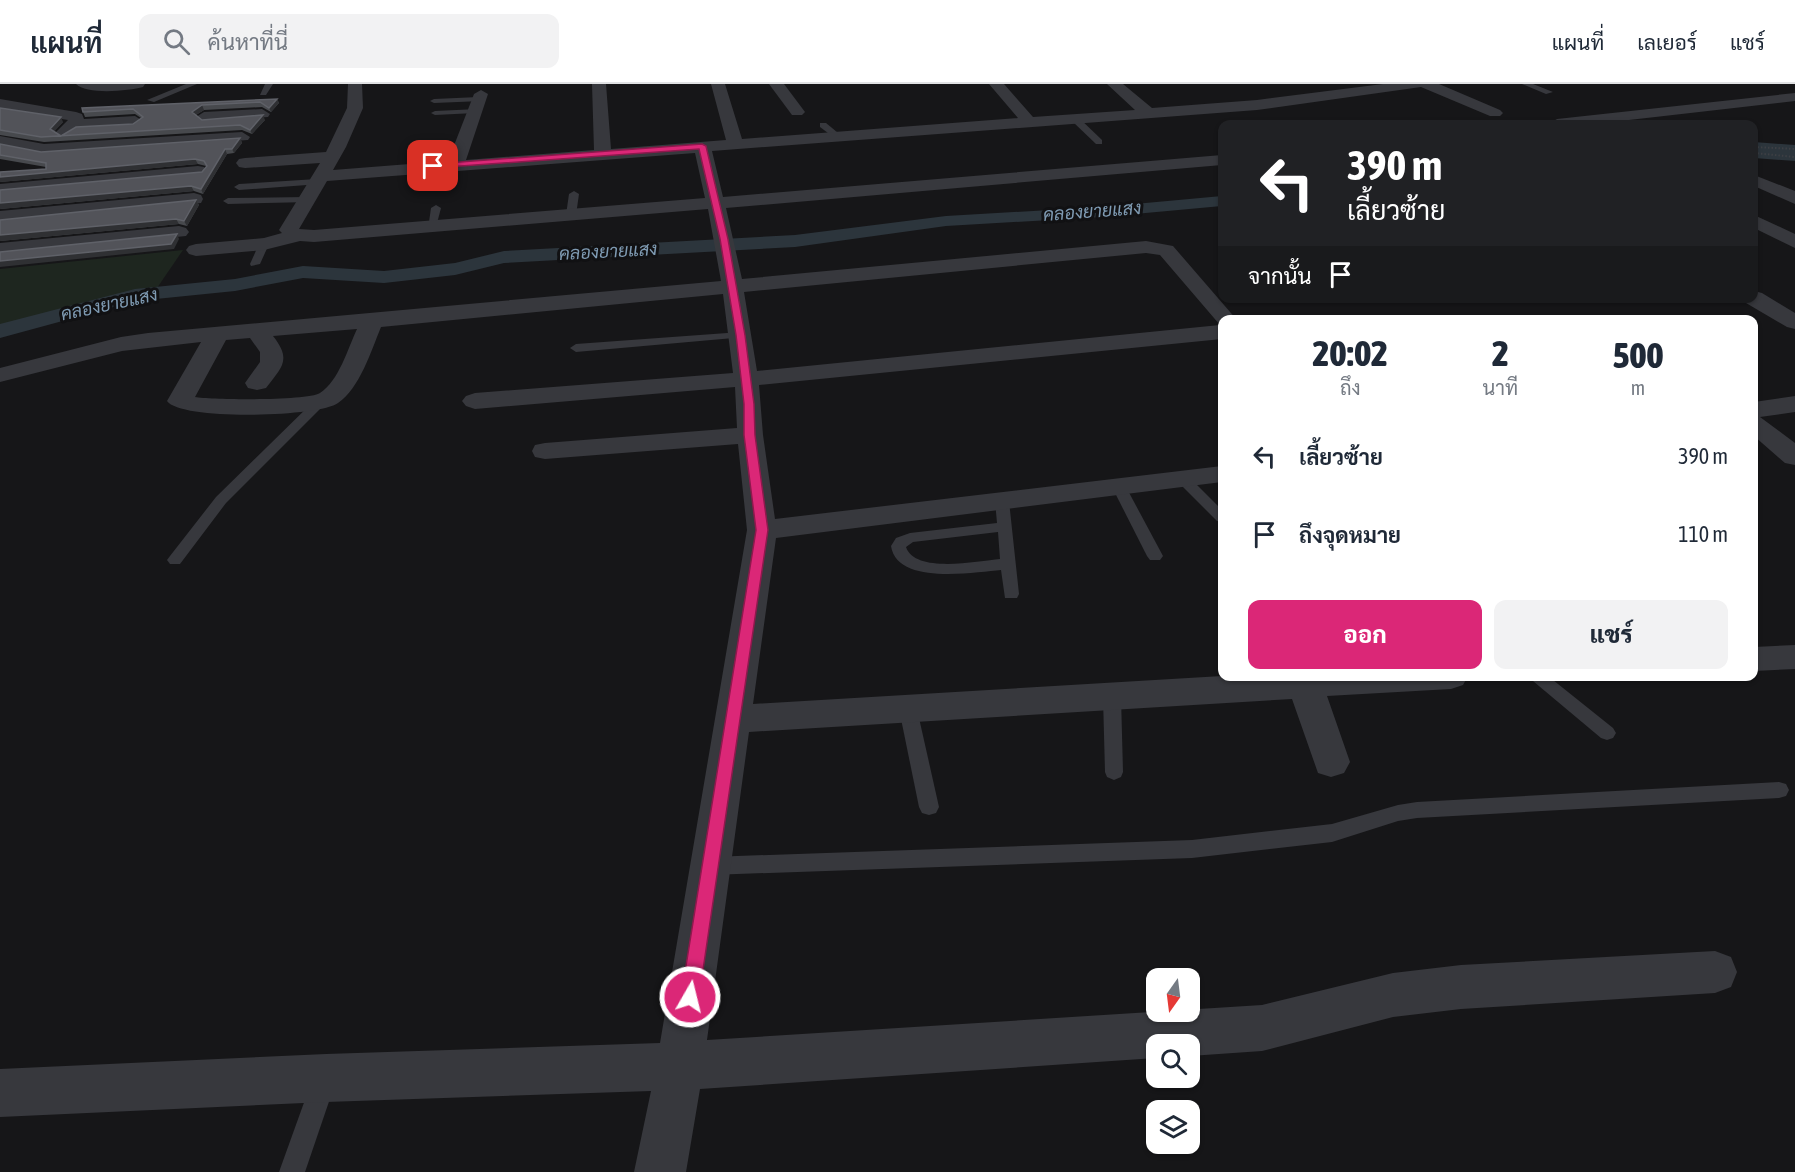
<!DOCTYPE html>
<html lang="th">
<head>
<meta charset="utf-8">
<style>
  body { margin:0; font-family:"Asap Condensed",Sarabun,sans-serif; background:#f2f2f3; color:#1f2937; height:100vh; display:flex; flex-direction:column; font-size:22px; white-space:nowrap }
  * { box-sizing:border-box; margin:0 }
  p { font-size:20px; color:#747a83 }
  .icon { flex:none; width:33px; height:33px; fill:none; stroke:currentColor; stroke-width:2; stroke-linecap:round; stroke-linejoin:round }
  .map { position:relative; flex:1; overflow:hidden }
  .details { position:absolute; left:1218px; top:231px; width:540px; height:366px; display:flex; flex-direction:column; background:#fff; border-radius:12px; box-shadow:0 2px 4px #0004 }
  .details>* { flex:none }
  .guide { position:absolute; left:1218px; top:36px; width:540px; height:183px; border-radius:12px; box-shadow:0 2px 4px #0004; background:#202124; color:#fff; overflow:hidden }
  .needle { width:39px; rotate:194deg }
  .controls { position:absolute; left:1146px; top:884px; display:grid; gap:12px }
  .controls a { display:grid; place-items:center; width:54px; height:54px; border-radius:12px; background:#fff; box-shadow:0 2px 4px #0004; font-size:30px }
  .pin { position:absolute; display:grid; place-items:center; width:51px; height:51px; color:#fff; margin:-26px; border-radius:12px; box-shadow:0 3px 9px #0006 }
  .me { position:absolute; width:66px; margin:-33px; rotate:8deg; stroke-linejoin:round; filter:drop-shadow(0 0 4px #0008) }
  .turn { display:flex; align-items:center; gap:21px; height:126px; padding:0 30px; font-size:27px }
  .turn .icon { width:78px; height:78px; stroke-width:2.5 }
  .turn b { display:block; font-size:42px; line-height:51px }
  .then { display:flex; align-items:center; height:57px; padding:0 30px; background:#0003; gap:12px; font-size:22px }
  .eta { display:flex; justify-content:space-evenly; align-items:center; height:102px; text-align:center }
  .eta b { font-size:36px; font-weight:800; line-height:42px }
  .cta { display:flex; gap:12px; margin-top:auto; padding:12px 30px }
  .cta a { flex:1; height:69px; border-radius:12px; background:#db2777; color:#fff; font-size:24px; font-weight:800; line-height:69px; text-align:center }
  .cta a+a { background:#f2f2f3; color:#1f2937 }
  ul { padding:0; list-style:none }
  li { display:flex; align-items:center; gap:18px; height:78px; padding:0 30px }
  li div { flex:1 }
  li b { display:block; font-size:22px }
  li em { font-style:normal }
  header { display:flex; align-items:center; gap:36px; box-sizing:border-box; height:84px; padding:0 30px; background:#fff; border-bottom:2px solid #e0e1e3 }
  header strong { font-size:28px }
  nav { display:flex; gap:33px; margin-inline-start:auto; font-size:21px }
  .search { width:420px; height:54px; background:#f2f2f3; display:flex; align-items:center; gap:15px; box-sizing:border-box; padding:0 21px; border-radius:12px; color:#747a83; font-size:22px }
  .map>svg:first-child { display:block }
  .green { fill:#1e261f }
  .lines { fill:none; stroke-linecap:round; stroke-linejoin:round }
  .canal { fill:#2c353c; fill-rule:evenodd }
  .river { fill:#2c353c; fill-rule:evenodd }
  .path { stroke:#3d3f44; stroke-width:2; stroke-dasharray:1.5 2; stroke-linecap:butt }
  .lane { fill:#37383d; fill-rule:evenodd }
  .street { fill:#37383d; fill-rule:evenodd }
  .wall { fill:#47494d }
  .shaded-wall { fill:#2f3033 }
  .building { fill:#525359; stroke:#5f6168; stroke-width:1.5 }
  .route { fill:#db2777; stroke:#8e194d; stroke-width:1.5 }
  .labels { text-anchor:middle; dominant-baseline:central; stroke-width:6; stroke-linejoin:round; paint-order:stroke }
  .far-water-label { font-size:18px; font-style:italic; fill:#7f9bb3; stroke:#111113 }
</style>
</head>
<body>
<header>
<strong>แผนที่</strong>
<div class="search"><svg class="icon" aria-label="search" viewBox="0 0 24 24"><circle cx="10" cy="10" r="6"/><path d="M15 15l6 6"/></svg>ค้นหาที่นี่</div>
<nav><a>แผนที่</a><a>เลเยอร์</a><a>แชร์</a></nav>
</header>
<div class="map">
<svg width="1795" height="1088" viewBox="0 0 1795 1088">
  <rect width="100%" height="100%" fill="#161618"/>
  <path class="green" d="M 183,166 L 157,204 L 0,243 L 0,185 Z"/>
  <g class="lines">
    <path class="canal" d="M 1222,112 L 1222,122 L 1102,133 L 946,142 L 795,163 L 504,179 L 455,191 L 384,199 L 303,194 L 235,207 L 136,217 L 0,254 L 0,240 L 135,205 L 235,195 L 303,182 L 384,187 L 455,179 L 504,167 L 795,151 L 946,132 L 1102,123 Z"/>
    <path class="river" d="M 1754,58 L 1795,61 L 1795,77 L 1754,74 Z"/>
    <g class="path">
      <path d="M 1754,63 L 1795,65"/>
      <path d="M 1754,69 L 1795,73"/>
    </g>
    <g class="lane">
      <path d="M 186,0 L 197,0 L 154,18 L 147,16 Z"/>
      <path d="M 265,0 L 273,0 L 266,11 L 260,11 Z"/>
      <path d="M 1522,0 L 1533,0 L 1553,8 L 1546,10 Z"/>
      <path d="M 479,13 L 482,13 L 482,17 L 434,19 L 430,17 L 434,15 Z"/>
      <path d="M 478,25 L 479,27 L 475,29 L 435,31 L 431,29 L 435,27 Z"/>
      <path d="M 1072,33 L 1078,33 L 1102,56 L 1102,60 L 1096,60 L 1072,37 Z"/>
      <path d="M 820,39 L 826,39 L 843,53 L 836,55 L 820,43 Z"/>
      <path d="M 317,95 L 320,96 L 320,100 L 239,106 L 234,103 L 239,100 Z"/>
      <path d="M 574,107 L 579,110 L 576,131 L 571,134 L 566,131 L 569,110 Z"/>
      <path d="M 307,113 L 310,114 L 310,118 L 228,120 L 223,117 L 228,114 Z"/>
      <path d="M 436,121 L 441,124 L 436,143 L 428,145 L 431,124 Z"/>
      <path d="M 264,157 L 269,160 L 260,180 L 251,182 L 250,180 L 259,160 Z"/>
      <path d="M 741,248 L 747,251 L 745,253 L 576,268 L 570,264 L 576,260 Z"/>
      <path d="M 319,315 L 323,316 L 325,319 L 323,322 L 226,419 L 180,480 L 170,480 L 167,476 L 170,472 L 216,413 L 315,316 Z"/>
      <path d="M 1183,391 L 1188,392 L 1222,426 L 1222,438 L 1217,437 L 1178,398 L 1176,395 Z"/>
      <path d="M 1119,399 L 1126,403 L 1163,472 L 1160,476 L 1150,476 L 1147,472 L 1112,403 Z"/>
      <path d="M 1002,413 L 1009,417 L 1019,510 L 1017,514 L 1005,514 L 1001,486 C 975,488 897,502 891,462 L 896,454 L 910,449 L 997,439 L 995,417 ZM 998,448 L 1000,475 C 978,477 915,490 906,463 L 913,458 Z"/>
      <path d="M 1527,592 L 1548,592 L 1613,644 L 1616,649 L 1613,654 L 1607,656 L 1601,654 Z"/>
      <path d="M 1112,606 L 1118,608 L 1121,613 L 1123,688 L 1121,693 L 1114,696 L 1107,693 L 1105,688 L 1103,613 L 1106,608 Z"/>
      <path d="M 908,618 L 914,620 L 917,625 L 939,723 L 936,729 L 929,731 L 922,729 L 919,723 L 899,625 L 902,620 Z"/>
      <path d="M 1779,698 L 1786,700 L 1789,706 L 1786,712 L 1779,714 L 1417,734 L 1398,737 L 1332,758 L 1192,774 L 710,791 L 703,788 L 700,782 L 703,776 L 710,773 L 1192,756 L 1332,740 L 1398,721 L 1417,718 Z"/>
      <path d="M 324,985 L 333,988 L 336,997 L 305,1088 L 279,1088 L 315,988 Z"/>
    </g>
    <g class="street">
      <path d="M 76,0 L 145,0 L 143,3 C 129,7 86,11 76,0 Z"/>
      <path d="M 348,0 L 362,0 L 363,24 L 346,63 L 333,86 L 448,77 L 474,10 L 481,6 L 488,10 L 466,76 L 594,66 L 592,0 L 606,0 L 611,65 L 726,56 L 711,0 L 725,0 L 742,55 L 1018,34 L 989,0 L 1004,0 L 1033,33 L 1135,26 L 1107,0 L 1123,0 L 1152,24 L 1257,16 L 1383,0 L 1439,0 L 1500,26 L 1503,29 L 1500,32 L 1490,32 L 1421,3 L 1257,26 L 712,67 L 723,113 L 1222,71 L 1222,81 L 726,124 L 742,195 L 1146,157 L 1173,162 L 1237,236 L 1222,236 L 1222,255 L 759,301 L 763,351 L 775,435 L 1222,382 L 1222,398 L 776,454 L 753,620 L 1222,592 L 1468,592 L 1463,601 L 1451,605 L 1327,612 L 1350,678 L 1344,689 L 1331,693 L 1318,689 L 1292,615 L 749,648 L 707,956 L 1262,921 L 1393,889 L 1461,881 L 1715,867 L 1731,873 L 1737,888 L 1731,903 L 1715,909 L 1461,925 L 1393,933 L 1262,967 L 1190,972 L 1190,960 L 1156,960 L 1156,974 L 700,1005 L 686,1088 L 634,1088 L 651,1007 L 326,1018 L 0,1033 L 0,985 L 326,970 L 660,959 L 747,446 L 738,360 L 545,375 L 535,373 L 532,367 L 535,361 L 545,359 L 737,344 L 735,303 L 475,325 L 466,322 L 462,317 L 466,312 L 475,309 L 733,289 L 723,210 L 381,243 C 371,267 360,304 338,319 C 319,333 181,337 167,317 L 201,258 L 122,267 L 0,298 L 0,284 L 121,253 L 148,249 L 721,197 L 708,125 L 314,158 L 300,157 L 264,166 L 196,172 L 189,170 L 186,166 L 189,162 L 196,160 L 264,154 L 282,149 L 279,146 L 320,79 L 245,84 L 239,83 L 236,79 L 239,75 L 245,74 L 326,68 L 347,24 ZM 695,69 L 705,114 L 314,146 L 299,145 L 327,97 ZM 1146,169 L 1160,171 L 1220,241 L 757,287 L 744,208 ZM 357,245 C 348,264 339,297 320,309 C 307,317 213,316 195,313 L 226,256 L 250,254 L 260,268 L 260,278 L 245,299 L 248,304 L 257,306 L 266,304 C 282,283 292,276 273,252 Z"/>
      <path d="M 769,0 L 784,0 L 805,28 L 802,31 L 792,31 Z"/>
      <path d="M 1795,9 L 1795,17 L 1594,40 L 1549,40 L 1557,35 Z"/>
      <path d="M 0,15 L 76,28 L 82,30 L 84,35 L 135,32 L 143,37 L 135,42 L 78,45 L 69,52 L 63,54 L 55,49 L 68,36 L 0,25 Z"/>
      <path d="M 262,25 L 270,30 L 268,33 L 204,38 L 196,33 L 204,28 Z"/>
      <path d="M 242,48 L 250,53 L 248,56 L 44,70 L 0,62 L 0,52 L 44,60 Z"/>
      <path d="M 198,82 L 204,83 L 207,87 L 204,91 L 0,110 L 0,100 Z"/>
      <path d="M 1754,91 L 1795,107 L 1795,120 L 1754,102 Z"/>
      <path d="M 194,109 L 201,111 L 203,115 L 201,119 L 0,139 L 0,127 Z"/>
      <path d="M 1754,131 L 1795,150 L 1795,164 L 1754,144 Z"/>
      <path d="M 179,142 L 186,144 L 189,148 L 186,152 L 0,171 L 0,159 Z"/>
      <path d="M 1754,207 L 1762,209 L 1795,229 L 1795,245 L 1787,243 L 1746,219 L 1743,214 L 1754,214 Z"/>
      <path d="M 1795,312 L 1795,328 L 1760,333 L 1795,359 L 1795,381 L 1785,379 L 1754,352 L 1754,318 Z"/>
      <path d="M 1795,561 L 1795,585 L 1754,587 L 1754,563 Z"/>
    </g>
  </g>
  <g class="wall">
    <path d="M 277,15 L 279,19 L 271,28 L 262,23 L 204,26 L 196,31 L 202,36 L 265,36 L 252,50 L 242,46 L 44,58 L 0,51 L 0,24 L 63,38 L 54,47 L 61,52 L 133,40 L 141,34 L 135,30 L 85,33 L 83,28 Z"/>
    <path d="M 240,54 L 242,59 L 234,69 L 227,70 L 203,110 L 194,107 L 0,125 L 0,106 L 202,88 L 207,83 L 206,82 L 198,80 L 0,98 L 0,88 L 46,85 L 46,83 L 0,75 L 0,60 L 41,68 Z"/>
    <path d="M 196,116 L 199,121 L 187,142 L 179,140 L 0,157 L 0,136 Z"/>
  </g>
  <g class="shaded-wall">
    <path d="M 277,15 L 279,19 L 271,28 L 269,24 Z"/>
    <path d="M 202,21 L 204,26 L 194,32 L 192,28 Z"/>
    <path d="M 263,31 L 265,36 L 252,50 L 250,46 Z"/>
    <path d="M 61,33 L 63,38 L 53,49 L 50,45 Z"/>
    <path d="M 240,54 L 242,59 L 234,69 L 232,65 Z"/>
    <path d="M 225,65 L 227,70 L 203,110 L 201,105 Z"/>
    <path d="M 195,75 L 198,80 L 0,98 L 0,93 Z"/>
    <path d="M 191,102 L 194,107 L 0,125 L 0,119 Z"/>
    <path d="M 196,116 L 199,121 L 187,142 L 184,137 Z"/>
    <path d="M 176,135 L 179,140 L 0,157 L 0,151 Z"/>
    <path d="M 177,150 L 179,155 L 174,165 L 0,183 L 0,177 Z"/>
  </g>
  <g class="building">
    <path d="M 277,15 L 269,24 L 260,18 L 202,21 L 192,28 L 202,36 L 263,31 L 250,46 L 240,41 L 41,53 L 0,46 L 0,24 L 61,33 L 50,45 L 61,52 L 76,43 L 133,40 L 143,33 L 133,25 L 83,28 L 82,24 Z"/>
    <path d="M 240,54 L 232,65 L 225,65 L 201,105 L 191,102 L 0,119 L 0,106 L 202,88 L 207,82 L 204,77 L 195,75 L 0,93 L 0,88 L 46,85 L 46,79 L 0,71 L 0,60 L 41,68 Z"/>
    <path d="M 196,116 L 184,137 L 176,135 L 0,151 L 0,136 Z"/>
    <path d="M 177,150 L 171,160 L 0,177 L 0,168 Z"/>
  </g>
  <path class="route" d="M 702,60 L 706,62 L 728,155 L 745,251 L 754,320 L 755,351 L 768,446 L 699,913 L 697,919 L 690,922 L 683,919 L 681,913 L 756,446 L 744,351 L 744,320 L 736,251 L 720,155 L 699,65 L 433,84 L 429,82 L 433,80 Z"/>
  <g class="labels">
    <g class="far-water-label">
      <text transform="translate(1092 127) rotate(-4)">คลองยายแสง</text>
      <text transform="translate(608 167) rotate(-3)">คลองยายแสง</text>
      <text transform="translate(109 220) rotate(-12)">คลองยายแสง</text>
    </g>
  </g>
</svg>
<div class="controls">
<a><svg class="needle" viewBox="-14 -14 28 28"><path d="M0-13l5 13h-10z" fill="#e53935"/><path d="M0 13l5-13h-10z" fill="#747a83"/></svg></a>
<a><svg class="icon" aria-label="search" viewBox="0 0 24 24"><circle cx="10" cy="10" r="6"/><path d="M15 15l6 6"/></svg></a>
<a><svg class="icon" aria-label="layers" viewBox="0 0 24 24"><path d="M12 4l9 5-9 5-9-5zM3 14l9 5 9-5"/></svg></a>
</div>
<div class="pin" style="left:433px;top:82px;background:#d93025"><svg class="icon" aria-label="arrive" viewBox="0 0 24 24"><path d="M6 21V4h12l-3 4 3 4H6"/></svg></div>
<svg class="me" style="left:690px;top:913px" viewBox="-20 -20 40 40"><circle r="17" fill="#db2777" stroke="#fff" stroke-width="3"/><path d="M0-11L8 9 0 5-8 9z" fill="#fff"/></svg>
<div class="guide">
<div class="turn"><svg class="icon" aria-label="left" viewBox="0 0 24 24"><path d="M17 20v-9H6M10 6l-5 5 5 5"/></svg><div><b>390 m</b>เลี้ยวซ้าย</div></div>
<div class="then">จากนั้น<svg class="icon" aria-label="arrive" viewBox="0 0 24 24"><path d="M6 21V4h12l-3 4 3 4H6"/></svg></div>
</div>
<section class="details">
<div class="eta">
<div><b>20:02</b><p>ถึง</p></div>
<div><b>2</b><p>นาที</p></div>
<div><b>500</b><p>m</p></div>
</div>
<ul>
<li><svg class="icon" aria-label="left" viewBox="0 0 24 24"><path d="M17 20v-9H6M10 6l-5 5 5 5"/></svg><div><b>เลี้ยวซ้าย</b></div><em>390 m</em></li>
<li><svg class="icon" aria-label="arrive" viewBox="0 0 24 24"><path d="M6 21V4h12l-3 4 3 4H6"/></svg><div><b>ถึงจุดหมาย</b></div><em>110 m</em></li>
</ul>
<div class="cta"><a>ออก</a><a>แชร์</a></div>
</section>
</div>
</body>
</html>
